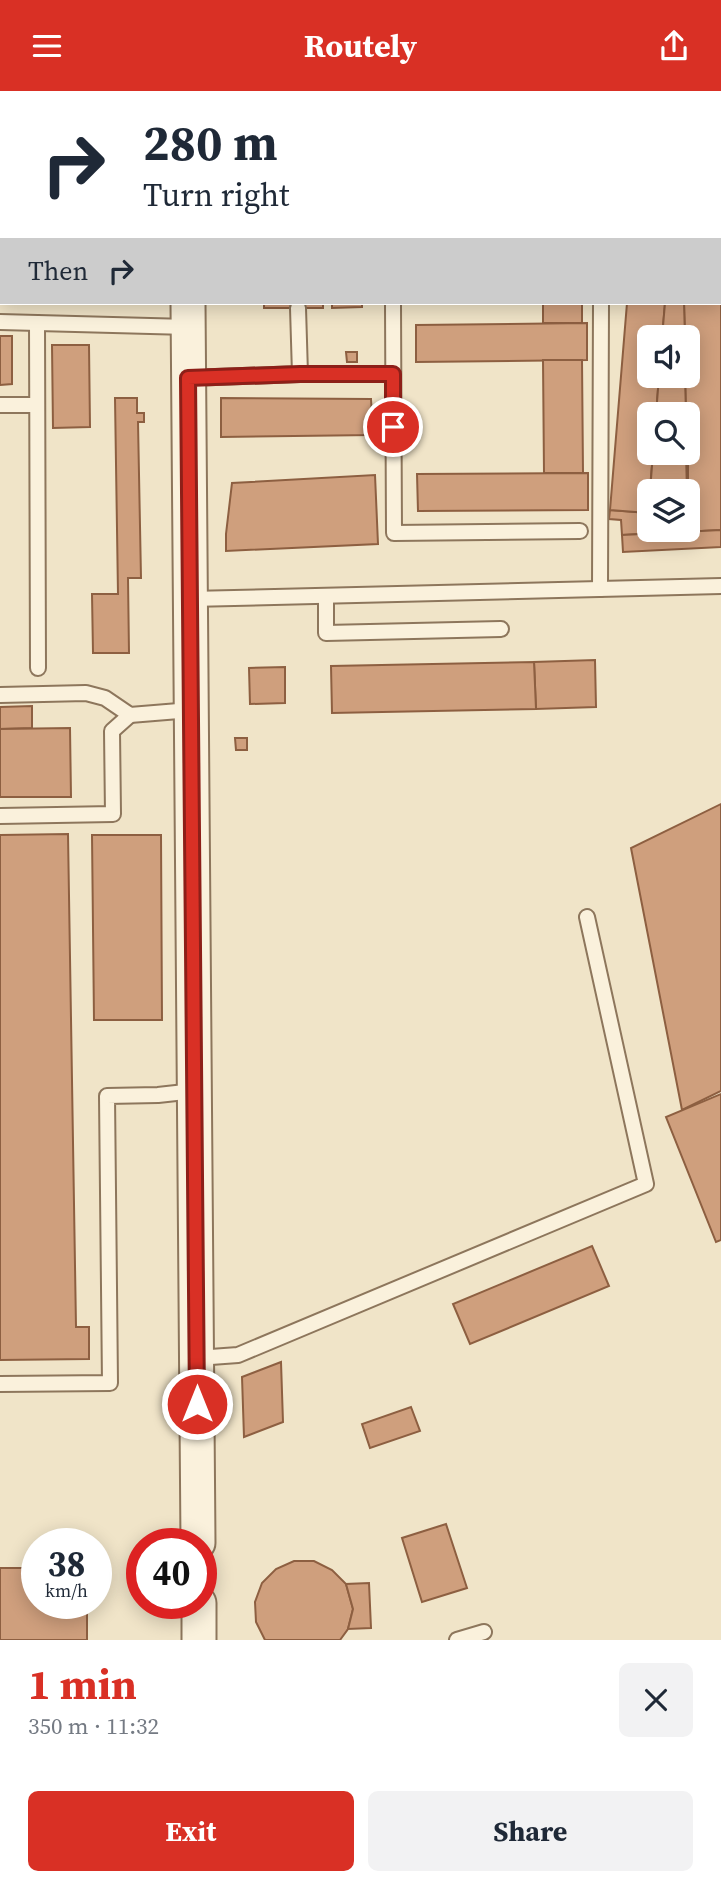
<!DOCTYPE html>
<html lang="en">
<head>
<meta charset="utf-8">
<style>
  body { margin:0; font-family:"Source Serif 4",serif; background:#f2f2f3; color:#1f2937; height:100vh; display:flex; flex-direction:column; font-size:26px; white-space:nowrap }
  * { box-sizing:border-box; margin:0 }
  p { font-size:23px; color:#747a83 }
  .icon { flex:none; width:38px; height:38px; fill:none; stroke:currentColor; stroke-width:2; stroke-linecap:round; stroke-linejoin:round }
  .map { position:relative; height:1549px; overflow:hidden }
  .side { display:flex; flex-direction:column; background:#fff; flex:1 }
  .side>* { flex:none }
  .guide { position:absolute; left:0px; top:0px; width:721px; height:214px; box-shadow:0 4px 18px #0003; background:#fff; color:#1f2937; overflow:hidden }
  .buttons { position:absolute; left:637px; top:234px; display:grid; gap:14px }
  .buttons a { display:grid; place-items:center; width:63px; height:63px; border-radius:10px; background:#fff; box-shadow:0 4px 18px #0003; font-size:35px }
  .speed { position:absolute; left:21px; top:1437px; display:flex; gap:14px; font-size:35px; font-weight:700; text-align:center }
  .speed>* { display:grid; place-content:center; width:91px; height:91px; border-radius:50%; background:#fff; box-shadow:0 4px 18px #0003; line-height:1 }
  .speed small { font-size:18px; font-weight:400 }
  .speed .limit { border:10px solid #d22; background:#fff; color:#111 }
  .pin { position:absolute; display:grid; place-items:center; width:60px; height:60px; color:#fff; margin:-30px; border:4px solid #fff; border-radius:50%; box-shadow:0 2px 7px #0007 }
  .me { position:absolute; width:77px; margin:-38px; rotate:0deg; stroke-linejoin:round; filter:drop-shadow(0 0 5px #0008) }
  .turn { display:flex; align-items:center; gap:24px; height:147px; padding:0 28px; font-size:32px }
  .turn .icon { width:91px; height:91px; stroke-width:2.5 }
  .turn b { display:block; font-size:49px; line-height:60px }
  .then { display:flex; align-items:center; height:66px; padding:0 28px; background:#0003; gap:14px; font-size:26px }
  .round { display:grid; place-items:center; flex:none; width:74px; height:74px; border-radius:10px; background:#f2f2f3 }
  .summary { display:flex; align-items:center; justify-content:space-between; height:119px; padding:0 28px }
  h1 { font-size:42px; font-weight:700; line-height:52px; color:#d93025 }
  .primary-button { display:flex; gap:14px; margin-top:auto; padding:14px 28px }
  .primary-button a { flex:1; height:80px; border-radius:10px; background:#d93025; color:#fff; font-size:28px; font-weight:700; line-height:80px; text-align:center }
  .primary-button a+a { background:#f2f2f3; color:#1f2937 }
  header { display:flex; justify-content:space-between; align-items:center; height:91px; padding:0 28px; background:#d93025; color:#fff; font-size:32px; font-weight:700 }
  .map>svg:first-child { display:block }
  .building { fill:#cf9f7d; stroke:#8d5f41; stroke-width:2 }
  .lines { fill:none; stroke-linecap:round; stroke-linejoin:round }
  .service-casing { stroke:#8d765c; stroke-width:18 }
  .tertiary-casing { stroke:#8d765c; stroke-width:37 }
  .service { stroke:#faf1dc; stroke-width:14 }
  .tertiary { stroke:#faf1dc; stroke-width:33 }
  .route-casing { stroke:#8d1f18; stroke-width:18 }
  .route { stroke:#d93025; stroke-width:12 }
</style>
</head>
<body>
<header><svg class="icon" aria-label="menu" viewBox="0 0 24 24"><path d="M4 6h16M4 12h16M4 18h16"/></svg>Routely<svg class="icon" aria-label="share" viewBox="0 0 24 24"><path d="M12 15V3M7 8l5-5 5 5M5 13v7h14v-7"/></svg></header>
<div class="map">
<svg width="721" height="1549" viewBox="0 0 721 1549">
  <rect width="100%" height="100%" fill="#f0e4c8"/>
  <g class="building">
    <path d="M 0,0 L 6,2 L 2,2 L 0,84 Z"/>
    <path d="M 279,0 L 563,0 L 371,2 Z"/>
    <path d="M 0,101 L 2,101 L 0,192 Z"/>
    <path d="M 719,162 L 721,162 L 721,439 L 622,444 L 621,429 L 609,428 L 610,419 L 648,422 L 649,439 L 688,439 L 688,324 L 686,324 L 685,285 L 688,285 L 688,247 L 685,247 L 684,212 L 719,212 Z"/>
    <rect x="264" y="212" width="59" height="5"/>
    <path d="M 332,212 L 362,212 L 362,216 L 332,217 Z"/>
    <rect x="543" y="212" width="39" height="20"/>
    <path d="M 627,212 L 665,212 L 662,247 L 649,247 L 649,285 L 659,285 L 656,324 L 649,324 L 649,362 L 653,362 L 648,422 L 610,419 Z"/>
    <path d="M 665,212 L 684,212 L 685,247 L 662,247 Z"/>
    <path d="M 587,232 L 587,269 L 416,271 L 416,234 Z"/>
    <path d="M 0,245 L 12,245 L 12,293 L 0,294 Z"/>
    <path d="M 52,254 L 89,254 L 90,336 L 53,337 Z"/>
    <path d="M 346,261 L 357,261 L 357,271 L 347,271 Z"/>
    <path d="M 543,269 L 582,269 L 583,382 L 544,382 Z"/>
    <path d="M 659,285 L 685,285 L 686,324 L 656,324 Z"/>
    <path d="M 115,307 L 137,307 L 137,322 L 144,322 L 144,331 L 138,331 L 141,487 L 128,487 L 129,562 L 93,562 L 92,503 L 118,503 Z"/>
    <path d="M 221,307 L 371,308 L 373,344 L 221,346 Z"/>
    <path d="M 653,362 L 686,362 L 687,401 L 650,401 Z"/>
    <path d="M 588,382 L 588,419 L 418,420 L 417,383 Z"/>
    <path d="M 375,384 L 378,453 L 226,460 L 226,443 L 232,392 Z"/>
    <path d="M 721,439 L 721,456 L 623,461 L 622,444 Z"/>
    <path d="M 595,569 L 596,616 L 536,618 L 534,571 Z"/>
    <path d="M 534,571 L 536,618 L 332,622 L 331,575 Z"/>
    <path d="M 285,576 L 285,612 L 250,613 L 249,577 Z"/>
    <path d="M 32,615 L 32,637 L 0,638 L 0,616 Z"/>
    <path d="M 70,637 L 71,706 L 0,706 L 0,638 Z"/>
    <path d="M 235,647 L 247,647 L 247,659 L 236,659 Z"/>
    <path d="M 721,713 L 721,1000 L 682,1019 L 631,757 Z"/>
    <path d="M 68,743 L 76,1236 L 89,1236 L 89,1268 L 0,1269 L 0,744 Z"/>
    <path d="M 92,744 L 161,744 L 162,929 L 94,929 Z"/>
    <path d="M 721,1003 L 721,1149 L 716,1151 L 666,1026 Z"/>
    <path d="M 592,1155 L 609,1195 L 470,1253 L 453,1213 Z"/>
    <path d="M 281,1271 L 283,1331 L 244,1346 L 242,1286 Z"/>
    <path d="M 411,1316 L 420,1340 L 370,1357 L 362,1333 Z"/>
    <path d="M 446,1433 L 467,1497 L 422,1511 L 402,1447 Z"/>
    <path d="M 294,1470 L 314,1470 L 332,1479 L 346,1493 L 353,1518 L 348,1538 L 340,1549 L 265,1549 L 256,1531 L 255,1511 L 262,1492 L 276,1478 Z"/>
    <path d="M 0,1477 L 37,1477 L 37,1512 L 87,1512 L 87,1549 L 0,1549 Z"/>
    <path d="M 369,1492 L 371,1537 L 348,1538 L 353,1518 L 346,1493 Z"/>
  </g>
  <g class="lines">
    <g class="service-casing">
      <g id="service">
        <path d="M 107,0 L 107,2"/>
        <path d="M 719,33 L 721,33"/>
        <path d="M 393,212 L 394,442 L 580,440"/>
        <path d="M 0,231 L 188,236"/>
        <path d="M 37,232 L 38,577"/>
        <path d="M 300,283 L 393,283"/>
        <path d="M 188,287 L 300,283 L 298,217"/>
        <path d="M 0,314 L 37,314"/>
        <path d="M 600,498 L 601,212"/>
        <path d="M 326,505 L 326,542 L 501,538"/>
        <path d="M 190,508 L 721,495"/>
        <path d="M 0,604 L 86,602 L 105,607 L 130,624 L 191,619"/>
        <path d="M 0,725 L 113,723 L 112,640 L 130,624"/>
        <path d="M 197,1267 L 238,1264 L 646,1093 L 587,826"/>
        <path d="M 0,1293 L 110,1292 L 107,1005 L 158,1004 L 194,1000"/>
        <path d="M 457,1549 L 484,1541"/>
      </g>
    </g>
    <g class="tertiary-casing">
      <g id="tertiary">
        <path d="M 186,0 L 186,2"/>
        <path d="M 188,212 L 198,1452"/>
        <path d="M 199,1512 L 199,1549"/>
      </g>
    </g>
    <use href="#service" class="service"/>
    <use href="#tertiary" class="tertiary"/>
  </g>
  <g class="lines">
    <g class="route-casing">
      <path id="route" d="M 197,1313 L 188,287 L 300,283 L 393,283 L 393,336"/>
    </g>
    <use href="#route" class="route"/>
  </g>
</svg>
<div class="buttons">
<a><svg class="icon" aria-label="sound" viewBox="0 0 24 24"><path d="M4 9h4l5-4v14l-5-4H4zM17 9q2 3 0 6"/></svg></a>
<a><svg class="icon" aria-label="search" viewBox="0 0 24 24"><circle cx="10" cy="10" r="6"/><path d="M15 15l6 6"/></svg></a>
<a><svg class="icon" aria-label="layers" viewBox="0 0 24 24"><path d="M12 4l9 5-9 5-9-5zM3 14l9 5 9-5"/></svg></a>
</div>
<div class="speed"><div>38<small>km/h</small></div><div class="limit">40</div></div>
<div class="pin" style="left:393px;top:336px;background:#d93025"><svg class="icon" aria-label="arrive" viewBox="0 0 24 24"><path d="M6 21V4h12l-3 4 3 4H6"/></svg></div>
<svg class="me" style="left:197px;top:1313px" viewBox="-20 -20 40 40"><circle r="17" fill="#d93025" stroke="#fff" stroke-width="3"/><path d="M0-11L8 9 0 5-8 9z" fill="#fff"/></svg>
<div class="guide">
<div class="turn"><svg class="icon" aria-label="right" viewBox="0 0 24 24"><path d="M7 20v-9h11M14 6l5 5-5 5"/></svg><div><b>280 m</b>Turn right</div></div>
<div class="then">Then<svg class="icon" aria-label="right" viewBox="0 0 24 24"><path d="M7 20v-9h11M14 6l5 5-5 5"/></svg></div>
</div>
</div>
<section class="side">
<div class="summary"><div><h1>1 min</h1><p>350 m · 11:32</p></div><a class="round"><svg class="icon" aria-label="close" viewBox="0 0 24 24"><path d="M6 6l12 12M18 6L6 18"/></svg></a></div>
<div class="primary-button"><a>Exit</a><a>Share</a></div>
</section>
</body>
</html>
